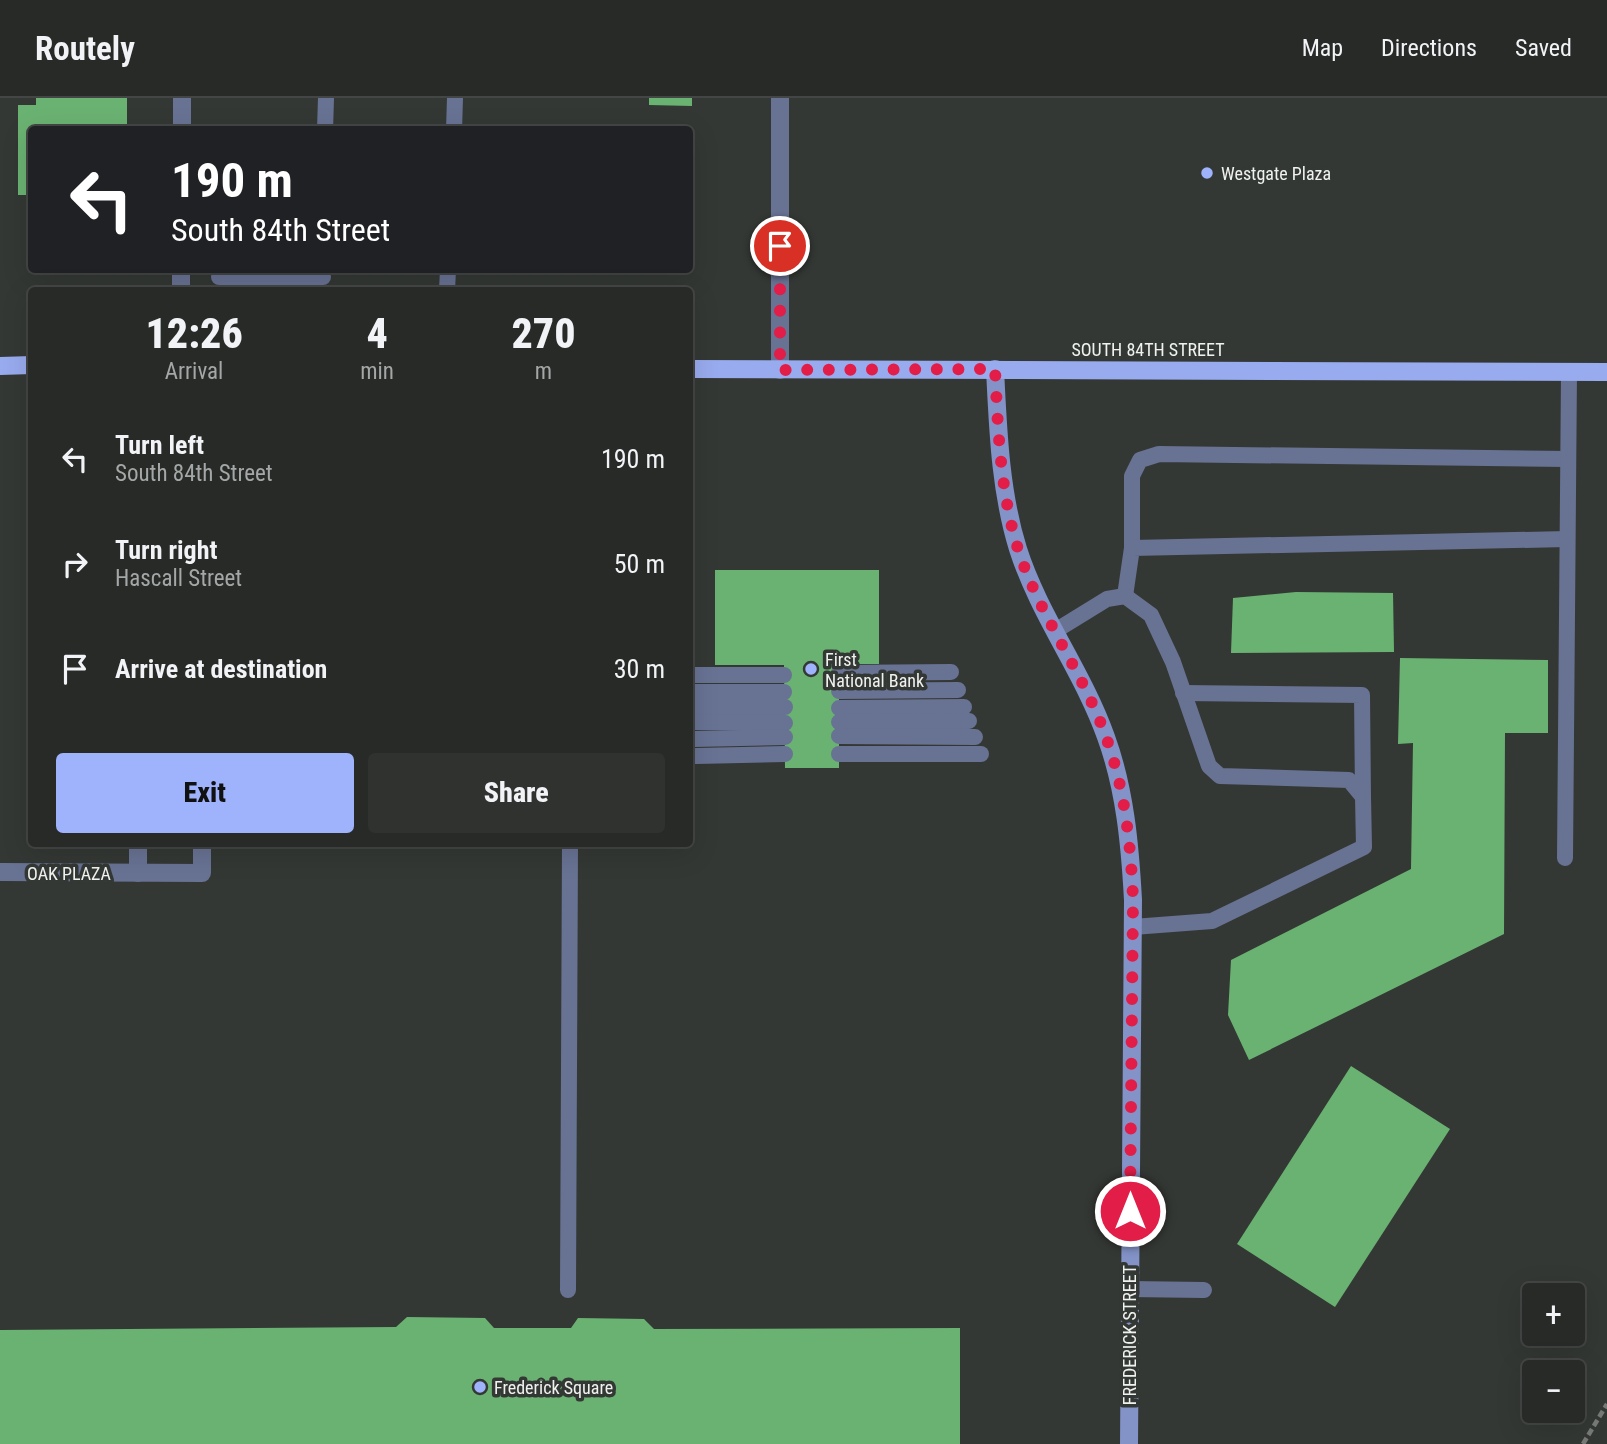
<!DOCTYPE html>
<html lang="en">
<head>
<meta charset="utf-8">
<style>
  body { margin:0; font-family:"Roboto Condensed",sans-serif; background:#2f322f; color:#f1f3f6; height:100vh; display:flex; flex-direction:column; font-size:26px; white-space:nowrap }
  * { box-sizing:border-box; margin:0 }
  p { font-size:23px; color:#a4a7a7 }
  .icon { flex:none; width:38px; height:38px; fill:none; stroke:currentColor; stroke-width:2; stroke-linecap:round; stroke-linejoin:round }
  .map { position:relative; flex:1; overflow:hidden }
  .details { position:absolute; left:28px; top:189px; width:665px; height:560px; display:flex; flex-direction:column; background:#272a27; border-radius:7px; box-shadow:0 7px 28px #0002,0 0 0 2px #434644 }
  .details>* { flex:none }
  .top-card { position:absolute; left:28px; top:28px; width:665px; height:147px; border-radius:7px; box-shadow:0 7px 28px #0002,0 0 0 2px #434644; background:#202124; color:#fff; overflow:hidden }
  .buttons { position:absolute; left:1522px; top:1185px; display:grid; gap:14px }
  .buttons a { display:grid; place-items:center; width:63px; height:63px; border-radius:7px; background:#272a27; box-shadow:0 7px 28px #0002,0 0 0 2px #434644; font-size:35px }
  .pin { position:absolute; display:grid; place-items:center; width:60px; height:60px; color:#fff; margin:-30px; border:4px solid #fff; border-radius:50%; box-shadow:0 2px 7px #0007 }
  .me { position:absolute; width:77px; margin:-38px; rotate:0deg; stroke-linejoin:round; filter:drop-shadow(0 0 5px #0008) }
  .turn { display:flex; align-items:center; gap:24px; height:147px; padding:0 28px; font-size:32px }
  .turn .icon { width:91px; height:91px; stroke-width:2.5 }
  .turn b { display:block; font-size:49px; line-height:60px }
  .eta { display:flex; justify-content:space-evenly; align-items:center; height:119px; text-align:center }
  .eta b { font-size:42px; font-weight:800; line-height:49px }
  .cta { display:flex; gap:14px; margin-top:auto; padding:14px 28px }
  .cta a { flex:1; height:80px; border-radius:7px; background:#9fb3fd; color:#111; font-size:28px; font-weight:800; line-height:80px; text-align:center }
  .cta a+a { background:#2f322f; color:#f1f3f6 }
  ul { padding:0; list-style:none }
  li { display:flex; align-items:center; gap:21px; height:105px; padding:0 28px }
  li div { flex:1 }
  li b { display:block; font-size:26px }
  li em { font-style:normal }
  header { display:flex; align-items:center; gap:42px; box-sizing:border-box; height:98px; padding:0 35px; background:#272a27; border-bottom:2px solid #434644 }
  header strong { font-size:33px }
  nav { display:flex; gap:38px; margin-inline-start:auto; font-size:24px }
  .map>svg:first-child { display:block }
  .building { fill:#6ab272 }
  .lines { fill:none; stroke-linecap:round; stroke-linejoin:round }
  .path { stroke:#777a77; stroke-width:4.5; stroke-dasharray:7 3.5; stroke-linecap:butt }
  .lane { stroke:#687293; stroke-width:16 }
  .street { stroke:#687293; stroke-width:18 }
  .secondary { stroke:#8392c7; stroke-width:18 }
  .primary { stroke:#98abee; stroke-width:18 }
  .route { stroke:#e11d48; stroke-width:12; stroke-dasharray:0 21.6 }
  .poi-dot { fill:#9fb3fd; stroke:#343834; stroke-width:2.5 }
  .labels { text-anchor:middle; dominant-baseline:central; stroke-width:7; stroke-linejoin:round; paint-order:stroke }
  .poi-label { font-size:18px; fill:#f0f2f0; stroke:#343834; text-anchor:start }
  .street-label { font-size:18px; fill:#f0f2f0; stroke:#343834 }
</style>
</head>
<body>
<header>
<strong>Routely</strong>
<nav><a>Map</a><a>Directions</a><a>Saved</a></nav>
</header>
<div class="map">
<svg width="1607" height="1346" viewBox="0 0 1607 1346">
  <rect width="100%" height="100%" fill="#343834"/>
  <g class="building">
    <path d="M 36,0 L 127,0 L 127,32 L 32,32 L 32,97 L 18,97 L 18,7 L 36,7 Z"/>
    <path d="M 649,0 L 692,0 L 692,8 L 649,7 Z"/>
    <path d="M 715,472 L 879,472 L 879,566 L 839,566 L 839,670 L 785,670 L 784,567 L 715,567 Z"/>
    <path d="M 1296,494 L 1393,495 L 1394,554 L 1231,555 L 1233,500 Z"/>
    <path d="M 1400,560 L 1548,562 L 1548,635 L 1505,635 L 1504,836 L 1249,962 L 1228,917 L 1231,862 L 1411,771 L 1413,645 L 1398,646 Z"/>
    <path d="M 1351,968 L 1450,1031 L 1335,1209 L 1237,1146 Z"/>
    <path d="M 407,1219 L 485,1220 L 494,1230 L 571,1230 L 578,1220 L 644,1221 L 654,1231 L 960,1230 L 960,1346 L 0,1346 L 0,1232 L 396,1229 Z"/>
  </g>
  <g class="lines">
    <path class="path" d="M 1583,1346 L 1607,1306"/>
    <g class="lane">
      <path d="M 325,32 L 326,0"/>
      <path d="M 454,32 L 455,0"/>
      <path d="M 219,179 L 323,179"/>
      <path d="M 447,192 L 448,172"/>
      <path d="M 1132,450 L 1132,378 L 1140,362 L 1159,356 L 1567,361"/>
      <path d="M 1125,498 L 1132,450 L 1567,441"/>
      <path d="M 1055,533 L 1107,501 L 1125,498 L 1151,517 L 1173,564 L 1209,668 L 1220,678 L 1349,682 L 1363,699 L 1364,749 L 1212,823 L 1133,829"/>
      <path d="M 839,575 L 951,574"/>
      <path d="M 690,577 L 784,577"/>
      <path d="M 839,593 L 958,592"/>
      <path d="M 690,594 L 784,594"/>
      <path d="M 1183,595 L 1362,597 L 1363,699"/>
      <path d="M 691,609 L 785,609"/>
      <path d="M 839,610 L 964,609"/>
      <path d="M 692,624 L 785,625"/>
      <path d="M 839,624 L 969,623"/>
      <path d="M 839,638 L 975,639"/>
      <path d="M 694,641 L 785,639"/>
      <path d="M 839,656 L 981,656"/>
      <path d="M 696,658 L 785,656"/>
      <path d="M 1565,760 L 1569,274"/>
      <path d="M 1130,1191 L 1204,1192"/>
      <path d="M 568,1192 L 570,746"/>
    </g>
    <g class="street">
      <path d="M 780,0 L 780,272"/>
      <path d="M 182,32 L 182,0"/>
      <path d="M 181,192 L 181,172"/>
      <path d="M 138,746 L 138,775"/>
      <path d="M 0,774 L 202,775 L 202,746"/>
    </g>
    <path class="secondary" d="M 995,271 C 998,331 1000,393 1018,451 C 1039,517 1083,574 1106,639 C 1125,691 1130,747 1133,802 L 1129,1346"/>
    <g class="primary">
      <path d="M 0,268 L 32,267"/>
      <path d="M 690,271 L 1607,274"/>
    </g>
  </g>
  <g class="lines">
    <path class="route" d="M 780,148 L 780,272 L 995,271 C 998,331 1000,393 1018,451 C 1039,517 1083,574 1106,639 C 1125,691 1131,748 1133,802 L 1130,1113"/>
  </g>
  <g class="poi-dot">
    <circle cx="1207" cy="75" r="7"/>
    <circle cx="811" cy="571" r="7"/>
    <circle cx="480" cy="1289" r="7"/>
  </g>
  <g class="labels">
    <g class="poi-label">
      <text x="1221" y="75">Westgate Plaza</text>
      <text x="825" y="561">First<tspan x="825" dy="21">National Bank</tspan></text>
      <text x="494" y="1289">Frederick Square</text>
    </g>
    <g class="street-label">
      <text x="1148" y="251">SOUTH 84TH STREET</text>
      <text x="69" y="775">OAK PLAZA</text>
      <text transform="translate(1129 1237) rotate(-90)">FREDERICK STREET</text>
    </g>
  </g>
</svg>
<div class="buttons">
<a>+</a>
<a>−</a>
</div>
<div class="pin" style="left:780px;top:148px;background:#d93025"><svg class="icon" aria-label="arrive" viewBox="0 0 24 24"><path d="M6 21V4h12l-3 4 3 4H6"/></svg></div>
<svg class="me" style="left:1130px;top:1113px" viewBox="-20 -20 40 40"><circle r="17" fill="#e11d48" stroke="#fff" stroke-width="3"/><path d="M0-11L8 9 0 5-8 9z" fill="#fff"/></svg>
<div class="top-card">
<div class="turn"><svg class="icon" aria-label="left" viewBox="0 0 24 24"><path d="M17 20v-9H6M10 6l-5 5 5 5"/></svg><div><b>190 m</b>South 84th Street</div></div>
</div>
<section class="details">
<div class="eta">
<div><b>12:26</b><p>Arrival</p></div>
<div><b>4</b><p>min</p></div>
<div><b>270</b><p>m</p></div>
</div>
<ul>
<li><svg class="icon" aria-label="left" viewBox="0 0 24 24"><path d="M17 20v-9H6M10 6l-5 5 5 5"/></svg><div><b>Turn left</b><p>South 84th Street</p></div><em>190 m</em></li>
<li><svg class="icon" aria-label="right" viewBox="0 0 24 24"><path d="M7 20v-9h11M14 6l5 5-5 5"/></svg><div><b>Turn right</b><p>Hascall Street</p></div><em>50 m</em></li>
<li><svg class="icon" aria-label="arrive" viewBox="0 0 24 24"><path d="M6 21V4h12l-3 4 3 4H6"/></svg><div><b>Arrive at destination</b></div><em>30 m</em></li>
</ul>
<div class="cta"><a>Exit</a><a>Share</a></div>
</section>
</div>
</body>
</html>
